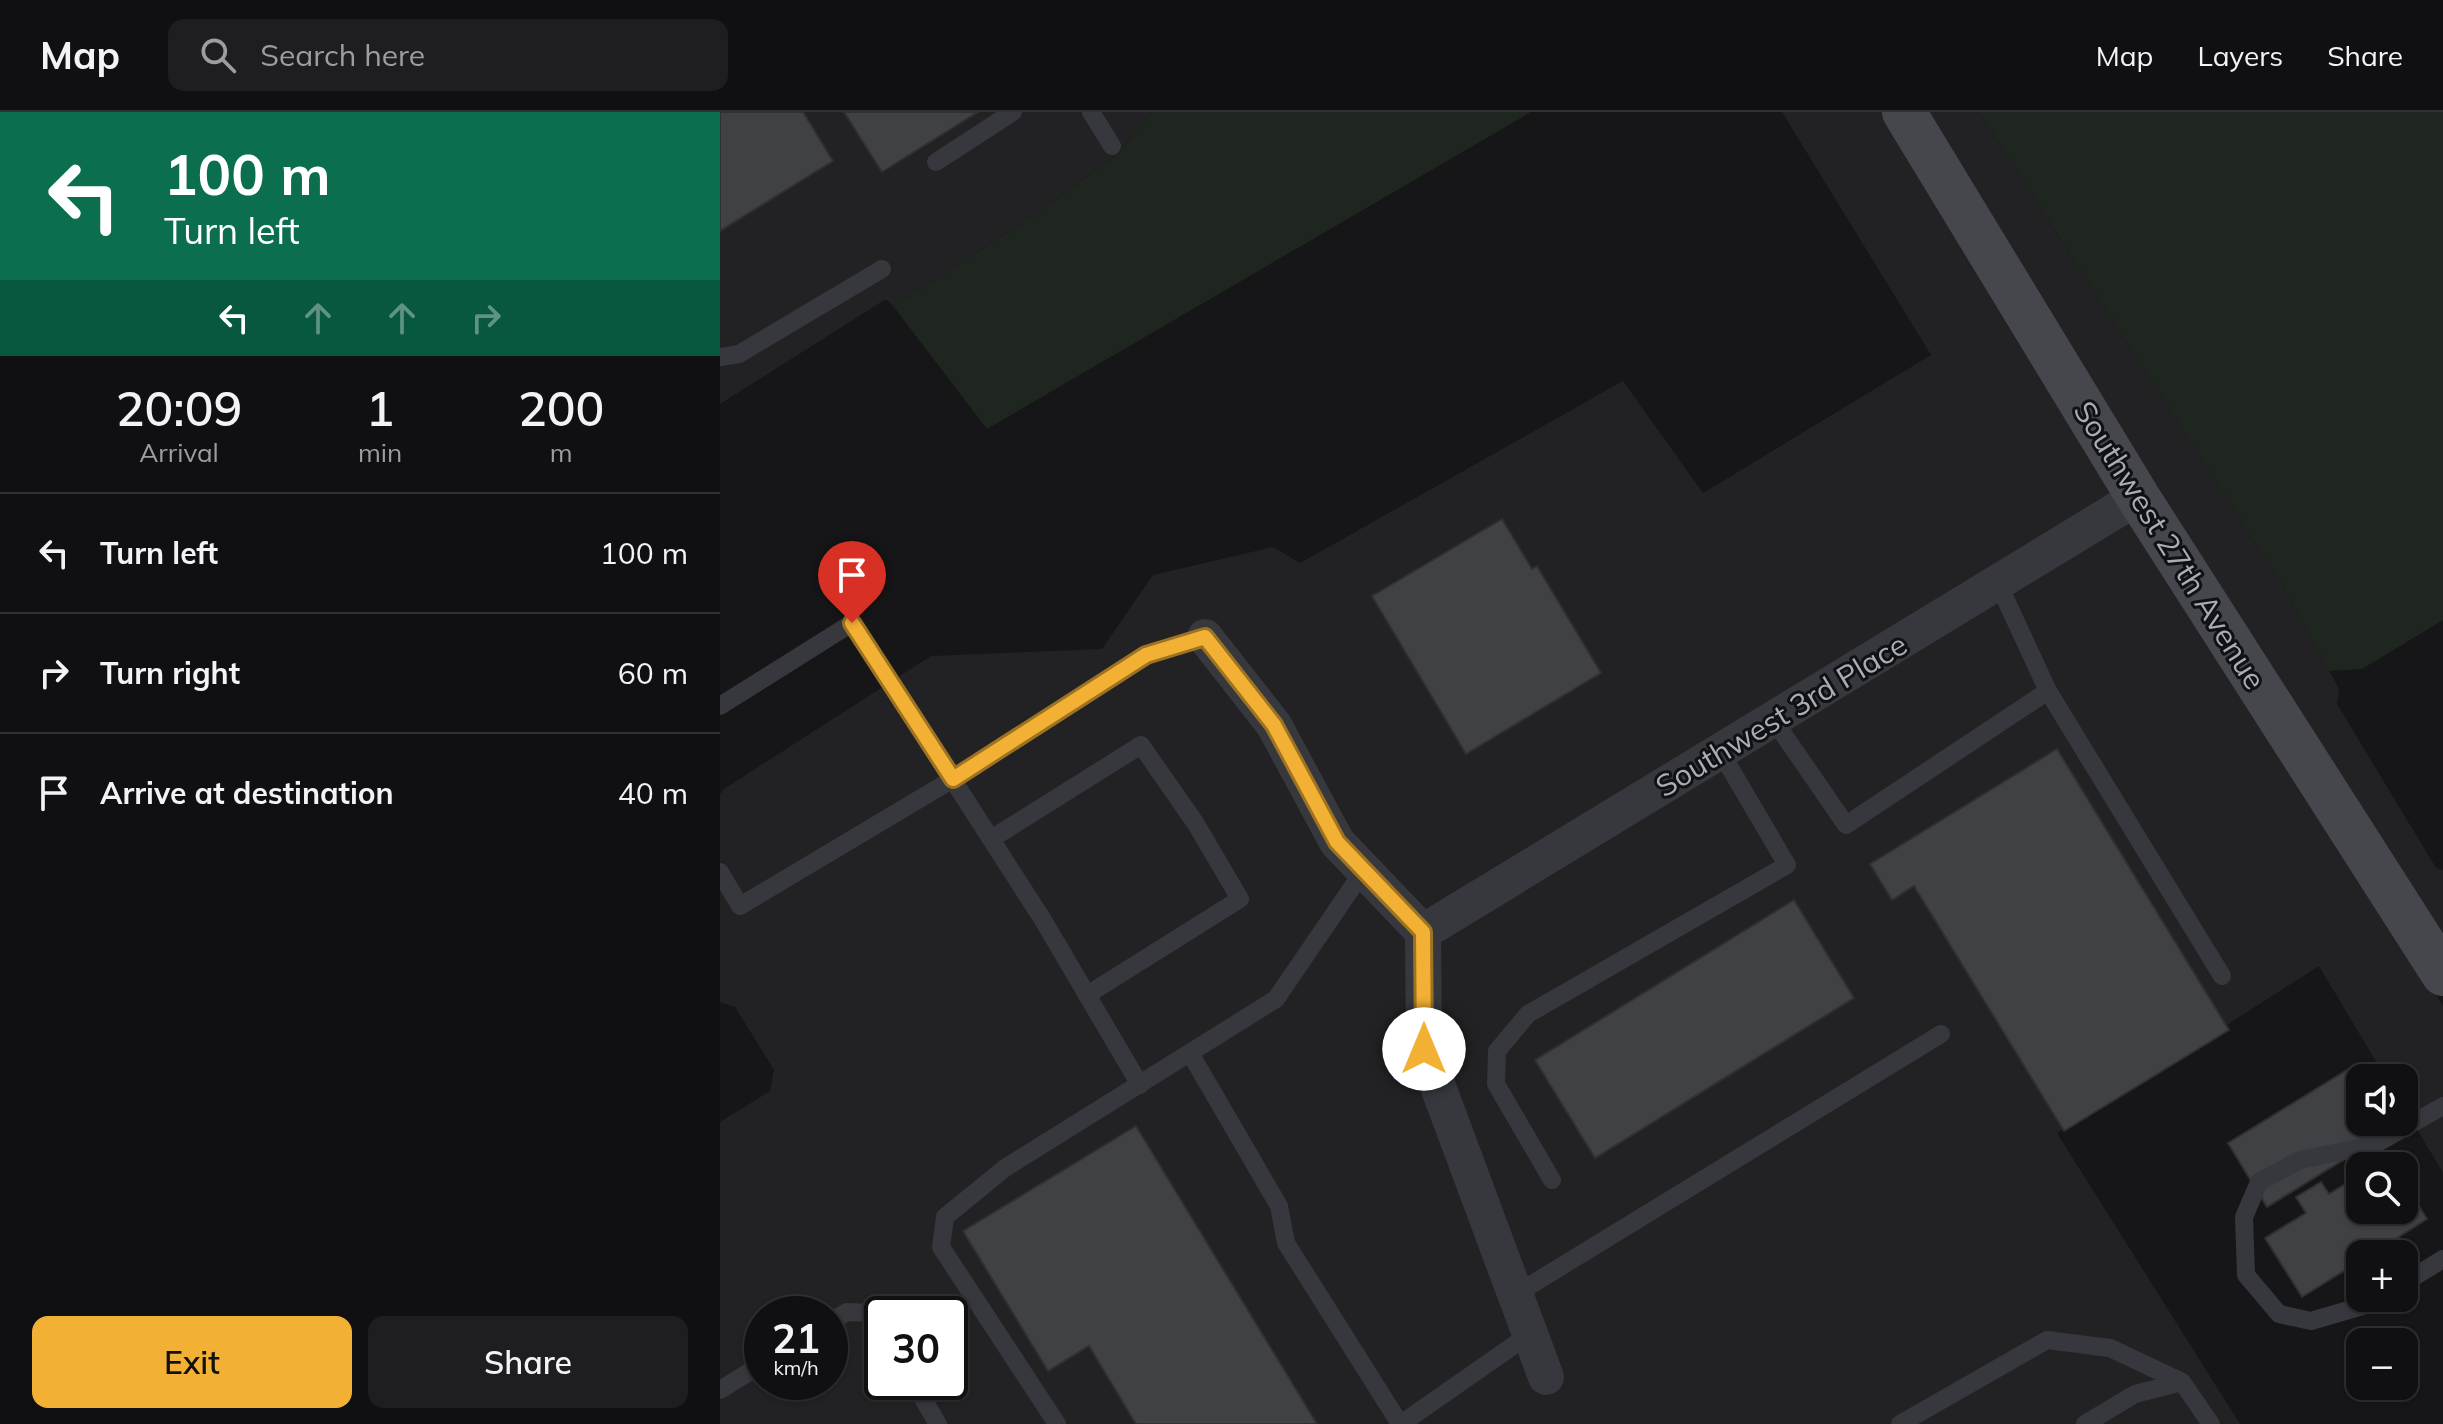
<!DOCTYPE html>
<html lang="en">
<head>
<meta charset="utf-8">
<style>
  body { margin:0; font-family:Mulish,sans-serif; background:#1e1e20; color:#f1f3f6; height:100vh; display:flex; flex-direction:column; font-size:30px; white-space:nowrap }
  * { box-sizing:border-box; margin:0 }
  p { font-size:26px; color:#9c9d9f }
  .icon { flex:none; width:44px; height:44px; fill:none; stroke:currentColor; stroke-width:2; stroke-linecap:round; stroke-linejoin:round }
  .map { position:relative; flex:1; overflow:hidden }
  .side { display:flex; flex-direction:column; background:#101012; width:720px }
  .side>* { flex:none }
  .top-card { background:#0b6e4f; color:#fff; overflow:hidden }
  .tools { position:absolute; left:1626px; top:952px; display:grid; gap:16px }
  .tools a { display:grid; place-items:center; width:72px; height:72px; border-radius:16px; background:#101012; box-shadow:0 2px 6px #0004,0 0 0 2px #303032; font-size:40px }
  .speed { position:absolute; left:24px; top:1184px; display:flex; gap:16px; font-size:40px; font-weight:700; text-align:center }
  .speed>* { display:grid; place-content:center; width:104px; height:104px; border-radius:50%; background:#101012; box-shadow:0 2px 6px #0004,0 0 0 2px #303032; line-height:1 }
  .speed small { font-size:20px; font-weight:400 }
  .speed .limit { border:4px solid #111; border-radius:12px; background:#fff; color:#111 }
  .pin { position:absolute; display:grid; place-items:center; width:68px; height:68px; color:#fff; margin:-82px -34px; border-radius:50% 50% 50% 0; rotate:-45deg; box-shadow:0 0 8px #0007 }
  .pin .icon { rotate:45deg }
  .me { position:absolute; width:88px; margin:-44px; rotate:0deg; stroke-linejoin:round; filter:drop-shadow(0 0 6px #0008) }
  .turn { display:flex; align-items:center; gap:28px; height:168px; padding:0 32px; font-size:36px }
  .turn .icon { width:104px; height:104px; stroke-width:2.5 }
  .turn b { display:block; font-size:56px; line-height:68px }
  .lanes { display:flex; align-items:center; height:76px; padding:0 32px; background:#0003; justify-content:center; gap:40px; direction:ltr }
  .lanes .off { opacity:.35 }
  .eta { display:flex; justify-content:space-evenly; align-items:center; height:136px; text-align:center }
  .eta b { font-size:48px; font-weight:600; line-height:56px }
  .primary-button { display:flex; gap:16px; margin-top:auto; padding:16px 32px }
  .primary-button a { flex:1; height:92px; border-radius:16px; background:#f2b134; color:#111; font-size:32px; font-weight:600; line-height:92px; text-align:center }
  .primary-button a+a { background:#1e1e20; color:#f1f3f6 }
  ul { padding:0; list-style:none }
  li { display:flex; align-items:center; gap:24px; height:120px; padding:0 32px; border-top:2px solid #303032 }
  li div { flex:1 }
  li b { display:block; font-size:30px }
  li em { font-style:normal }
  header { display:flex; align-items:center; gap:48px; box-sizing:border-box; height:112px; padding:0 40px; background:#101012; border-bottom:2px solid #303032 }
  header strong { font-size:38px }
  nav { display:flex; gap:44px; margin-inline-start:auto; font-size:28px }
  .search { width:560px; height:72px; background:#1e1e20; display:flex; align-items:center; gap:20px; box-sizing:border-box; padding:0 28px; border-radius:16px; color:#9c9d9f; font-size:30px }
  main { display:flex; flex:1; min-height:0 }
  .map>svg:first-child { display:block }
  .built { fill:#222225; fill-rule:evenodd }
  .green { fill:#1e261f }
  .building { fill:#404145; stroke:#303034; stroke-width:2 }
  .lines { fill:none; stroke-linecap:round; stroke-linejoin:round }
  .service { stroke:#37383d; stroke-width:18 }
  .minor { stroke:#37383d; stroke-width:36 }
  .secondary { stroke:#45474d; stroke-width:44 }
  .route-casing { stroke:#9d7322; stroke-width:20 }
  .route { stroke:#f2b134; stroke-width:14 }
  .labels { text-anchor:middle; dominant-baseline:central; stroke-width:6; stroke-linejoin:round; paint-order:stroke }
  .street-label { font-size:30px; fill:#a8adb8; stroke:#111113 }
</style>
</head>
<body>
<header>
<strong>Map</strong>
<div class="search"><svg class="icon" aria-label="search" viewBox="0 0 24 24"><circle cx="10" cy="10" r="6"/><path d="M15 15l6 6"/></svg>Search here</div>
<nav><a>Map</a><a>Layers</a><a>Share</a></nav>
</header>
<main>
<section class="side">
<div class="top-card">
<div class="turn"><svg class="icon" aria-label="left" viewBox="0 0 24 24"><path d="M17 20v-9H6M10 6l-5 5 5 5"/></svg><div><b>100 m</b>Turn left</div></div>
<div class="lanes"><svg class="icon" aria-label="left" viewBox="0 0 24 24"><path d="M17 20v-9H6M10 6l-5 5 5 5"/></svg><svg class="icon off" aria-label="ahead" viewBox="0 0 24 24"><path d="M12 20V5M6 11l6-6 6 6"/></svg><svg class="icon off" aria-label="ahead" viewBox="0 0 24 24"><path d="M12 20V5M6 11l6-6 6 6"/></svg><svg class="icon off" aria-label="right" viewBox="0 0 24 24"><path d="M7 20v-9h11M14 6l5 5-5 5"/></svg></div>
</div>
<div class="eta">
<div><b>20:09</b><p>Arrival</p></div>
<div><b>1</b><p>min</p></div>
<div><b>200</b><p>m</p></div>
</div>
<ul>
<li><svg class="icon" aria-label="left" viewBox="0 0 24 24"><path d="M17 20v-9H6M10 6l-5 5 5 5"/></svg><div><b>Turn left</b></div><em>100 m</em></li>
<li><svg class="icon" aria-label="right" viewBox="0 0 24 24"><path d="M7 20v-9h11M14 6l5 5-5 5"/></svg><div><b>Turn right</b></div><em>60 m</em></li>
<li><svg class="icon" aria-label="arrive" viewBox="0 0 24 24"><path d="M6 21V4h12l-3 4 3 4H6"/></svg><div><b>Arrive at destination</b></div><em>40 m</em></li>
</ul>
<div class="primary-button"><a>Exit</a><a>Share</a></div>
</section>
<div class="map">
<svg width="1723" height="1312" viewBox="0 0 1723 1312">
  <rect width="100%" height="100%" fill="#161618"/>
  <g class="built">
    <path d="M 0,0 L 432,0 L 397,43 L 303,111 L 173,194 L 166,187 L 0,292 Z"/>
    <path d="M 1062,0 L 1164,0 L 1404,394 L 1723,894 L 1723,1061 L 1684,995 L 1684,966 L 1666,966 L 1599,854 L 1337,1021 L 1520,1312 L 0,1312 L 0,1010 L 50,979 L 54,958 L 15,895 L 0,890 L 0,682 L 4,677 L 211,544 L 382,537 L 433,463 L 553,435 L 580,451 L 903,269 L 983,381 L 1211,243 ZM 42,1202 L 110,1202 L 110,1270 L 42,1270 ZM 162,1202 L 230,1202 L 230,1270 L 162,1270 Z"/>
    <path d="M 1203,0 L 1259,0 L 1563,474 L 1619,577 L 1617,592 L 1716,756 L 1723,758 L 1723,832 Z"/>
  </g>
  <g class="green">
    <path d="M 432,0 L 811,0 L 267,317 L 173,194 L 303,111 L 397,43 Z"/>
    <path d="M 1259,0 L 1723,0 L 1723,508 L 1642,557 L 1609,559 L 1563,474 Z"/>
  </g>
  <g class="building">
    <path d="M 0,0 L 83,0 L 113,49 L 0,119 Z"/>
    <path d="M 124,0 L 258,0 L 162,60 Z"/>
    <path d="M 782,407 L 812,457 L 817,454 L 881,561 L 746,642 L 652,484 Z"/>
    <path d="M 1337,637 L 1509,918 L 1344,1019 L 1194,774 L 1172,788 L 1150,752 Z"/>
    <path d="M 1074,788 L 1134,886 L 875,1046 L 815,948 Z"/>
    <path d="M 1635,953 L 1644,966 L 1640,966 L 1640,1010 L 1671,1010 L 1675,1016 L 1547,1095 L 1508,1031 Z"/>
    <path d="M 416,1014 L 597,1312 L 416,1312 L 369,1234 L 328,1259 L 243,1119 Z"/>
    <path d="M 1640,1063 L 1640,1098 L 1684,1098 L 1684,1070 L 1707,1107 L 1652,1142 L 1640,1142 L 1640,1149 L 1582,1185 L 1545,1126 L 1586,1101 L 1576,1085 L 1601,1070 L 1609,1082 Z"/>
  </g>
  <g class="lines">
    <g class="service">
      <path d="M 371,0 L 392,34"/>
      <path d="M 216,50 L 293,0"/>
      <path d="M 0,245 L 19,242 L 162,157"/>
      <path d="M 1328,579 L 1502,864"/>
      <path d="M 0,594 L 132,511 L 323,808 L 420,973"/>
      <path d="M 1053,607 L 1126,713 L 1328,579 L 1278,471"/>
      <path d="M 271,727 L 421,633 L 476,712 L 520,787 L 367,883"/>
      <path d="M 0,760 L 20,794 L 233,667 L 426,543 L 485,525"/>
      <path d="M 470,941 L 559,1094 L 566,1131 L 680,1312"/>
      <path d="M 832,1068 L 776,972 L 777,939 L 808,902 L 1067,753 L 1000,639"/>
      <path d="M 1684,1171 L 1723,1147"/>
      <path d="M 796,1182 L 1221,922"/>
      <path d="M 1659,1186 L 1649,1192 L 1591,1209 L 1559,1202 L 1526,1163 L 1524,1105 L 1539,1070 L 1580,1048 L 1654,1033 L 1723,994"/>
      <path d="M 110,1210 L 127,1200 L 152,1201 L 162,1218"/>
      <path d="M 193,1270 L 218,1312"/>
      <path d="M 0,1278 L 42,1252"/>
      <path d="M 337,1312 L 221,1135 L 225,1105 L 285,1056 L 556,887 L 644,758"/>
      <path d="M 681,1312 L 810,1222"/>
      <path d="M 1180,1312 L 1327,1228 L 1390,1236 L 1462,1270 L 1491,1312"/>
      <path d="M 1365,1312 L 1415,1282 L 1462,1270"/>
    </g>
    <g class="minor">
      <path d="M 485,525 L 554,613 L 617,730 L 703,820 L 704,937 L 826,1265"/>
      <path d="M 703,820 L 1418,385"/>
    </g>
    <path class="secondary" d="M 1184,0 L 1418,385 L 1723,862"/>
  </g>
  <g class="lines">
    <g class="route-casing">
      <path id="route" d="M 132,511 L 233,667 L 426,543 L 485,525 L 554,613 L 617,730 L 703,820 L 704,937"/>
    </g>
    <use href="#route" class="route"/>
  </g>
  <g class="labels">
    <g class="street-label">
      <text transform="translate(1450 433) rotate(58)">Southwest 27th Avenue</text>
      <text transform="translate(1061 603) rotate(-31)">Southwest 3rd Place</text>
    </g>
  </g>
</svg>
<div class="tools">
<a><svg class="icon" aria-label="sound" viewBox="0 0 24 24"><path d="M4 9h4l5-4v14l-5-4H4zM17 9q2 3 0 6"/></svg></a>
<a><svg class="icon" aria-label="search" viewBox="0 0 24 24"><circle cx="10" cy="10" r="6"/><path d="M15 15l6 6"/></svg></a>
<a>+</a>
<a>−</a>
</div>
<div class="speed"><div>21<small>km/h</small></div><div class="limit">30</div></div>
<div class="pin" style="left:132px;top:511px;background:#d93025"><svg class="icon" aria-label="arrive" viewBox="0 0 24 24"><path d="M6 21V4h12l-3 4 3 4H6"/></svg></div>
<svg class="me" style="left:704px;top:937px" viewBox="-20 -20 40 40"><circle r="19" fill="#fff"/><path d="M0-13L10 11 0 6-10 11z" fill="#f2b134"/></svg>
</div>
</main>
</body>
</html>
